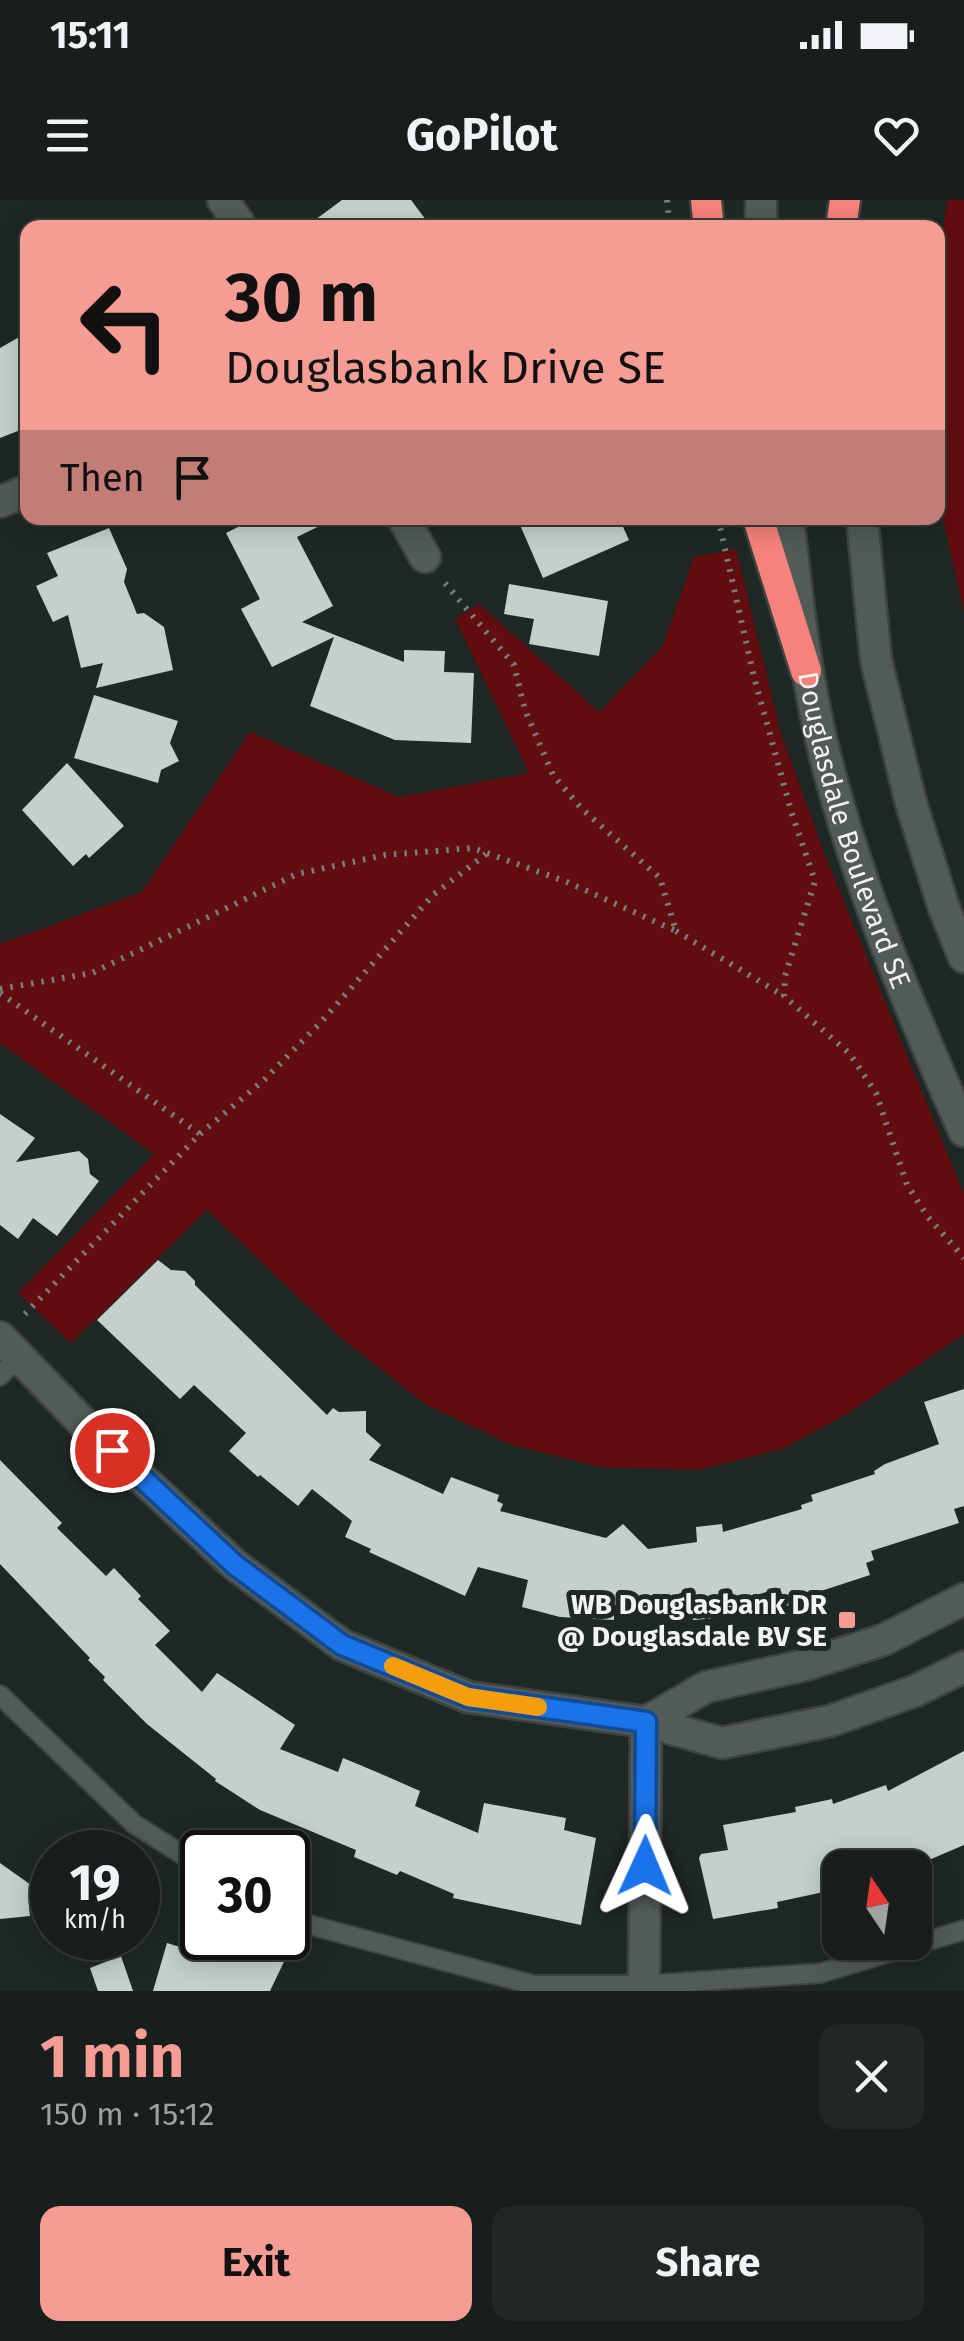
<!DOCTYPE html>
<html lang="en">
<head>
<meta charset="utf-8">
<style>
  body { margin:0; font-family:"Fira Sans",sans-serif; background:#202725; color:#f1f3f6; height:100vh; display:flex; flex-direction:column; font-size:38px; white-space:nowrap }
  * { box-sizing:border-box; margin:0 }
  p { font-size:32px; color:#9ea2a3 }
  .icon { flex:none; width:55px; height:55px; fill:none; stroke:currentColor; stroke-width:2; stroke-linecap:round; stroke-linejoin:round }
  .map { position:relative; height:1791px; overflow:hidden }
  .panel { display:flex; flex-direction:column; background:#171e1c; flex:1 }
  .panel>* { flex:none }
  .top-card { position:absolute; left:20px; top:20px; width:925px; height:305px; border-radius:20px; box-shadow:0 5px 25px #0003,0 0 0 2px #363c3b; background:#f59c94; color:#111; overflow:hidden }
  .needle { width:65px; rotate:347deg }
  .tools { position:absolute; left:822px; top:1650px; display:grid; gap:20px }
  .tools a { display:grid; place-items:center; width:110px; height:110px; border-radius:20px; background:#171e1c; box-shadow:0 5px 25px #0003,0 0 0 2px #363c3b; font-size:50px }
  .speed { position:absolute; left:30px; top:1630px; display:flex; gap:20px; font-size:50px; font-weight:700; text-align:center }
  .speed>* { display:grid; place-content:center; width:130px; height:130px; border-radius:50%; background:#171e1c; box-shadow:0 5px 25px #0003,0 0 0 2px #363c3b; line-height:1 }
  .speed small { font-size:25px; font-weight:400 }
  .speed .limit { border:5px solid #111; border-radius:15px; background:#fff; color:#111 }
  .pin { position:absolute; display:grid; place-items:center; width:85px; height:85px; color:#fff; margin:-42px; border:5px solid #fff; border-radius:50%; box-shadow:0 2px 10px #0007 }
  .me { position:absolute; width:110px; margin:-55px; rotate:1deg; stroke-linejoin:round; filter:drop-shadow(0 0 8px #0008) }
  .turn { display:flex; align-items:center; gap:35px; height:210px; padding:0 40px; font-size:45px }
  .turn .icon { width:130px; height:130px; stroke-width:2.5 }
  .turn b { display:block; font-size:70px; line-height:85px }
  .then { display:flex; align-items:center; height:95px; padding:0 40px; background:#0003; gap:20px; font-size:38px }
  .round { display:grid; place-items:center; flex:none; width:105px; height:105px; border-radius:20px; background:#202725 }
  .headline { display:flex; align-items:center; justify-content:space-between; height:170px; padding:0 40px }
  h1 { font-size:60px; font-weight:700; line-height:75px; color:#f59c94 }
  .button { display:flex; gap:20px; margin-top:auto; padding:20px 40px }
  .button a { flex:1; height:115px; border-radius:20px; background:#f59c94; color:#111; font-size:40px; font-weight:700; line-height:115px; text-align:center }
  .button a+a { background:#202725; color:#f1f3f6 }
  .status { display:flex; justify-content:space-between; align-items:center; height:70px; padding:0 50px; background:#171e1c; direction:ltr }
  .status svg { height:28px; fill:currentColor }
  header { display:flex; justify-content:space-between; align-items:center; height:130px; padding:0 40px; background:#171e1c; font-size:45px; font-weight:700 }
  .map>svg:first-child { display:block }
  .green { fill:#620d10 }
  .building { fill:#c5d0cc }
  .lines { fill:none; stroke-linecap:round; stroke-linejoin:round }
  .lane-casing { stroke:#3c4340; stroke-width:22 }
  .street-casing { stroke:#3c4340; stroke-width:35 }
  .secondary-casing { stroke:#3c4340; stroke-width:35 }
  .highway-casing { stroke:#3c4340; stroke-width:35 }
  .path { stroke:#787f7c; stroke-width:6; stroke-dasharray:2.5 8; stroke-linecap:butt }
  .lane { stroke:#525b58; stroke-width:18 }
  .street { stroke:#525b58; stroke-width:30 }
  .secondary { stroke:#525b58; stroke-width:30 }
  .highway { stroke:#f6837b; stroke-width:30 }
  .route-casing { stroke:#114b97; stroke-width:25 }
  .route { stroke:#1a73e8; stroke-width:18 }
  .slow { stroke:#f59e0b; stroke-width:18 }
  .poi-dot { fill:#f59c94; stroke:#1f2825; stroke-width:4 }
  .labels { text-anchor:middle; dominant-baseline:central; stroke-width:10; stroke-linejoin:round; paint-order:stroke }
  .street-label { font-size:28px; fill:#f0f5f3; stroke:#1f2825 }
  .poi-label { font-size:28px; font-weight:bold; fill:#f0f5f3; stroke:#1f2825; text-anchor:end }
</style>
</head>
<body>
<div class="status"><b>15:11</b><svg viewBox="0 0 49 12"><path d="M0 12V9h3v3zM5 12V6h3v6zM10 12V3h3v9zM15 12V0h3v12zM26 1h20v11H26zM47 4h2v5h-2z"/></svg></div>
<header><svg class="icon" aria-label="menu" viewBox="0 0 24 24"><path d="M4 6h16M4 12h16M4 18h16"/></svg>GoPilot<svg class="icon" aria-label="heart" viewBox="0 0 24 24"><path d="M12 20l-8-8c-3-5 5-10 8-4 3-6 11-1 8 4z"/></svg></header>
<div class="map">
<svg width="964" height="1791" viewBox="0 0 964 1791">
  <rect width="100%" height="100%" fill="#1f2825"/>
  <g class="green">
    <path d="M 948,0 L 964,0 L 964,412 L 943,319 L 942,32 Z"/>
    <path d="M 736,349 L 781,534 L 828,663 L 964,994 L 964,1134 L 847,1214 L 782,1249 L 699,1270 L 601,1267 L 512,1245 L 425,1204 L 339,1136 L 207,1010 L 71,1143 L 18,1093 L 154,954 L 0,843 L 0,744 L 142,692 L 250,532 L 399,597 L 529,573 L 455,419 L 479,404 L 599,512 L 662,447 L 694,357 Z"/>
  </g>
  <g class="building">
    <path d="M 342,0 L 411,0 L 432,28 L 304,28 Z"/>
    <path d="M 28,132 L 28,227 L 0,238 L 0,148 Z"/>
    <path d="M 256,318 L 336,318 L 297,337 L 333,406 L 302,422 L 404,462 L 404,450 L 445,451 L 444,472 L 474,473 L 471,543 L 395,540 L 310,506 L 334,437 L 272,467 L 241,409 L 260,399 L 226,333 Z"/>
    <path d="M 517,318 L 619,318 L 629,340 L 543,378 Z"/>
    <path d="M 109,328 L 127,369 L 124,382 L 137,414 L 144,413 L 164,427 L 173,470 L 96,488 L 103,463 L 81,468 L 68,415 L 53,422 L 36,386 L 58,376 L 47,353 Z"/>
    <path d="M 509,384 L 608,401 L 599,456 L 529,444 L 534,419 L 504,414 Z"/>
    <path d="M 94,495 L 178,521 L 170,543 L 179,561 L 161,570 L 158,583 L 74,558 Z"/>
    <path d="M 67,563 L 124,626 L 89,658 L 86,654 L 73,666 L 22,610 Z"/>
    <path d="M 0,914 L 35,938 L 16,962 L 79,951 L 88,959 L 90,974 L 99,981 L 57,1036 L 33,1018 L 18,1039 L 0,1025 Z"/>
    <path d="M 158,1060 L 171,1070 L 185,1071 L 195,1081 L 195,1085 L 327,1215 L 333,1208 L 339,1212 L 366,1211 L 366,1232 L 381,1245 L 369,1260 L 443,1294 L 451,1277 L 499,1295 L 497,1301 L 503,1304 L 500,1311 L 606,1338 L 623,1324 L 648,1349 L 697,1342 L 696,1327 L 722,1324 L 723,1332 L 802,1309 L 801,1305 L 813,1301 L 811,1295 L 875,1274 L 874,1271 L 885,1264 L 939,1244 L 924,1202 L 964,1189 L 964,1306 L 954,1309 L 959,1323 L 871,1351 L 874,1360 L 866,1363 L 870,1375 L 821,1391 L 822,1396 L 786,1406 L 780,1388 L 732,1402 L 733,1417 L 693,1420 L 692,1409 L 644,1407 L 643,1410 L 614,1408 L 614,1420 L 560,1417 L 522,1407 L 528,1380 L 478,1367 L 465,1396 L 369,1352 L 371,1349 L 345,1337 L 352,1321 L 312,1289 L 298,1306 L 260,1275 L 258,1277 L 229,1251 L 246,1233 L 194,1185 L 180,1199 L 97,1120 Z"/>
    <path d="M 0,1260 L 62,1323 L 57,1328 L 106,1376 L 114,1368 L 141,1396 L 138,1399 L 170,1431 L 155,1445 L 202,1492 L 217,1473 L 295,1525 L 280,1549 L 338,1572 L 343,1558 L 379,1573 L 420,1591 L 415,1606 L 478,1633 L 484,1603 L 566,1618 L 564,1630 L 596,1638 L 581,1725 L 453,1698 L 454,1694 L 400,1671 L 397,1675 L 354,1657 L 356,1650 L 260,1610 L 215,1581 L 216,1579 L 147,1524 L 103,1480 L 105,1477 L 88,1460 L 90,1458 L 0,1364 Z"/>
    <path d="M 964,1551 L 964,1645 L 910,1668 L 840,1668 L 840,1680 L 833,1690 L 777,1702 L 778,1708 L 713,1719 L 699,1658 L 701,1654 L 728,1650 L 723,1625 L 796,1612 L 795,1607 L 832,1599 L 833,1604 L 886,1585 L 888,1591 Z"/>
    <path d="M 0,1663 L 41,1692 L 29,1708 L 30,1716 L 0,1719 Z"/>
    <path d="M 256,1738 L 275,1738 L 292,1745 L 270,1791 L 153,1791 L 167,1743 L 180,1747 L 182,1740 L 247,1758 Z"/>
    <path d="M 121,1756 L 133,1791 L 98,1791 L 90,1768 Z"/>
  </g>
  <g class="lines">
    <g class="lane-casing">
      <g id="lane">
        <path d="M 0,1176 L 19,1156"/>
        <path d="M 0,1495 L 134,1624 L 202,1667"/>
        <path d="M 288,1719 L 534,1785 L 644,1785 L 821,1773 L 964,1730"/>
      </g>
    </g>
    <g class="street-casing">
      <g id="street">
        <path d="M 223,0 L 242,28"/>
        <path d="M 0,302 L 28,290"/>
        <path d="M 403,318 L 425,357"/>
        <path d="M 0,1137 L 87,1227 L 235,1365 L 342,1445 L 468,1497 L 646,1522 L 722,1543 L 830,1521 L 915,1491 L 964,1467"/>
        <path d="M 646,1522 L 706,1487 L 805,1465 L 883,1440 L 964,1399"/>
        <path d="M 644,1791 L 646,1522"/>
      </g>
    </g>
    <g class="secondary-casing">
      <g id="secondary">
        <path d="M 761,0 L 761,28"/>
        <path id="s1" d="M 788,318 C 797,396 805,474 824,551 C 856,682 910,808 964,931"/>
        <path d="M 862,318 L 876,460 L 911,603 L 944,708 L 964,757"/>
      </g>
    </g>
    <g class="highway-casing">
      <g id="highway">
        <path d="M 706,0 L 709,28"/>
        <path d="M 841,28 L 845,0"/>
        <path d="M 758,318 L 806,471"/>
      </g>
    </g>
    <g class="path">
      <path d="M 667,0 L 670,28"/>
      <path d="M 718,318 L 754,477 L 792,614 L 815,681 L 785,776 L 784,796 L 850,854 L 876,893 L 907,985 L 928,1017 L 964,1058"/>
      <path d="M 676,731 L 784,796"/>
      <path d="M 0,789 L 92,773 L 297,674 L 385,655 L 473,648 L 567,682 L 676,731 L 660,678 L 582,609 L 553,575 L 525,510 L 514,465 L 444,382"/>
      <path d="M 0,793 L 200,934 L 23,1116"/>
      <path d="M 200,934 L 265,879 L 322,821 L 433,695 L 486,654"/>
    </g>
    <use href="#lane" class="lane"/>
    <use href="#street" class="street"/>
    <use href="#secondary" class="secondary"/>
    <use href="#highway" class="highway"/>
  </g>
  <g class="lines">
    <g class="route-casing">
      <path id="route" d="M 112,1250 L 235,1365 L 342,1445 L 468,1497 L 646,1522 L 645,1666"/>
    </g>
    <use href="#route" class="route"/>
    <path class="slow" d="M 393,1466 L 468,1497 L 538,1507"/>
  </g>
  <rect class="poi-dot" x="837" y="1410" width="20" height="20" rx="5"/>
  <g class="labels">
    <g class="street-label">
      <text stroke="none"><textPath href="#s1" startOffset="320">Douglasdale Boulevard SE</textPath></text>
    </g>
    <g class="poi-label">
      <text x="827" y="1404">WB Douglasbank DR<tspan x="827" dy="32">@ Douglasdale BV SE</tspan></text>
    </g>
  </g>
</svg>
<div class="tools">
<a><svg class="needle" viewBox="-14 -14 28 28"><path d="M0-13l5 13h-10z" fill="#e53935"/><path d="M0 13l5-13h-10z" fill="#9ea2a3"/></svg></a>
</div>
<div class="speed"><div>19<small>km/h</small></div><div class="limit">30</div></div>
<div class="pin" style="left:112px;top:1250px;background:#d93025"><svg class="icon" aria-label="arrive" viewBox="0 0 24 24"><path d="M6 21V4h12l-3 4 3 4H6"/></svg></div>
<svg class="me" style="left:645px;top:1666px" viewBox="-20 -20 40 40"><path d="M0-17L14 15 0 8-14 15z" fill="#1a73e8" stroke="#fff" stroke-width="4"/></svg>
<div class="top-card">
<div class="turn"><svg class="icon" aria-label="left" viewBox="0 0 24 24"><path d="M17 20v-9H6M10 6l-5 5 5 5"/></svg><div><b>30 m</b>Douglasbank Drive SE</div></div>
<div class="then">Then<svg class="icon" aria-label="arrive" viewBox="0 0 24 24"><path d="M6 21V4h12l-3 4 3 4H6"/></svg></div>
</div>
</div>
<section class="panel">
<div class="headline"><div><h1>1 min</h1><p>150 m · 15:12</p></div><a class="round"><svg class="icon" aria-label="close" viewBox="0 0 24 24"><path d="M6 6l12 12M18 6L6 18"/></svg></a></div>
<div class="button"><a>Exit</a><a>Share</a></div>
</section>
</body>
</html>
